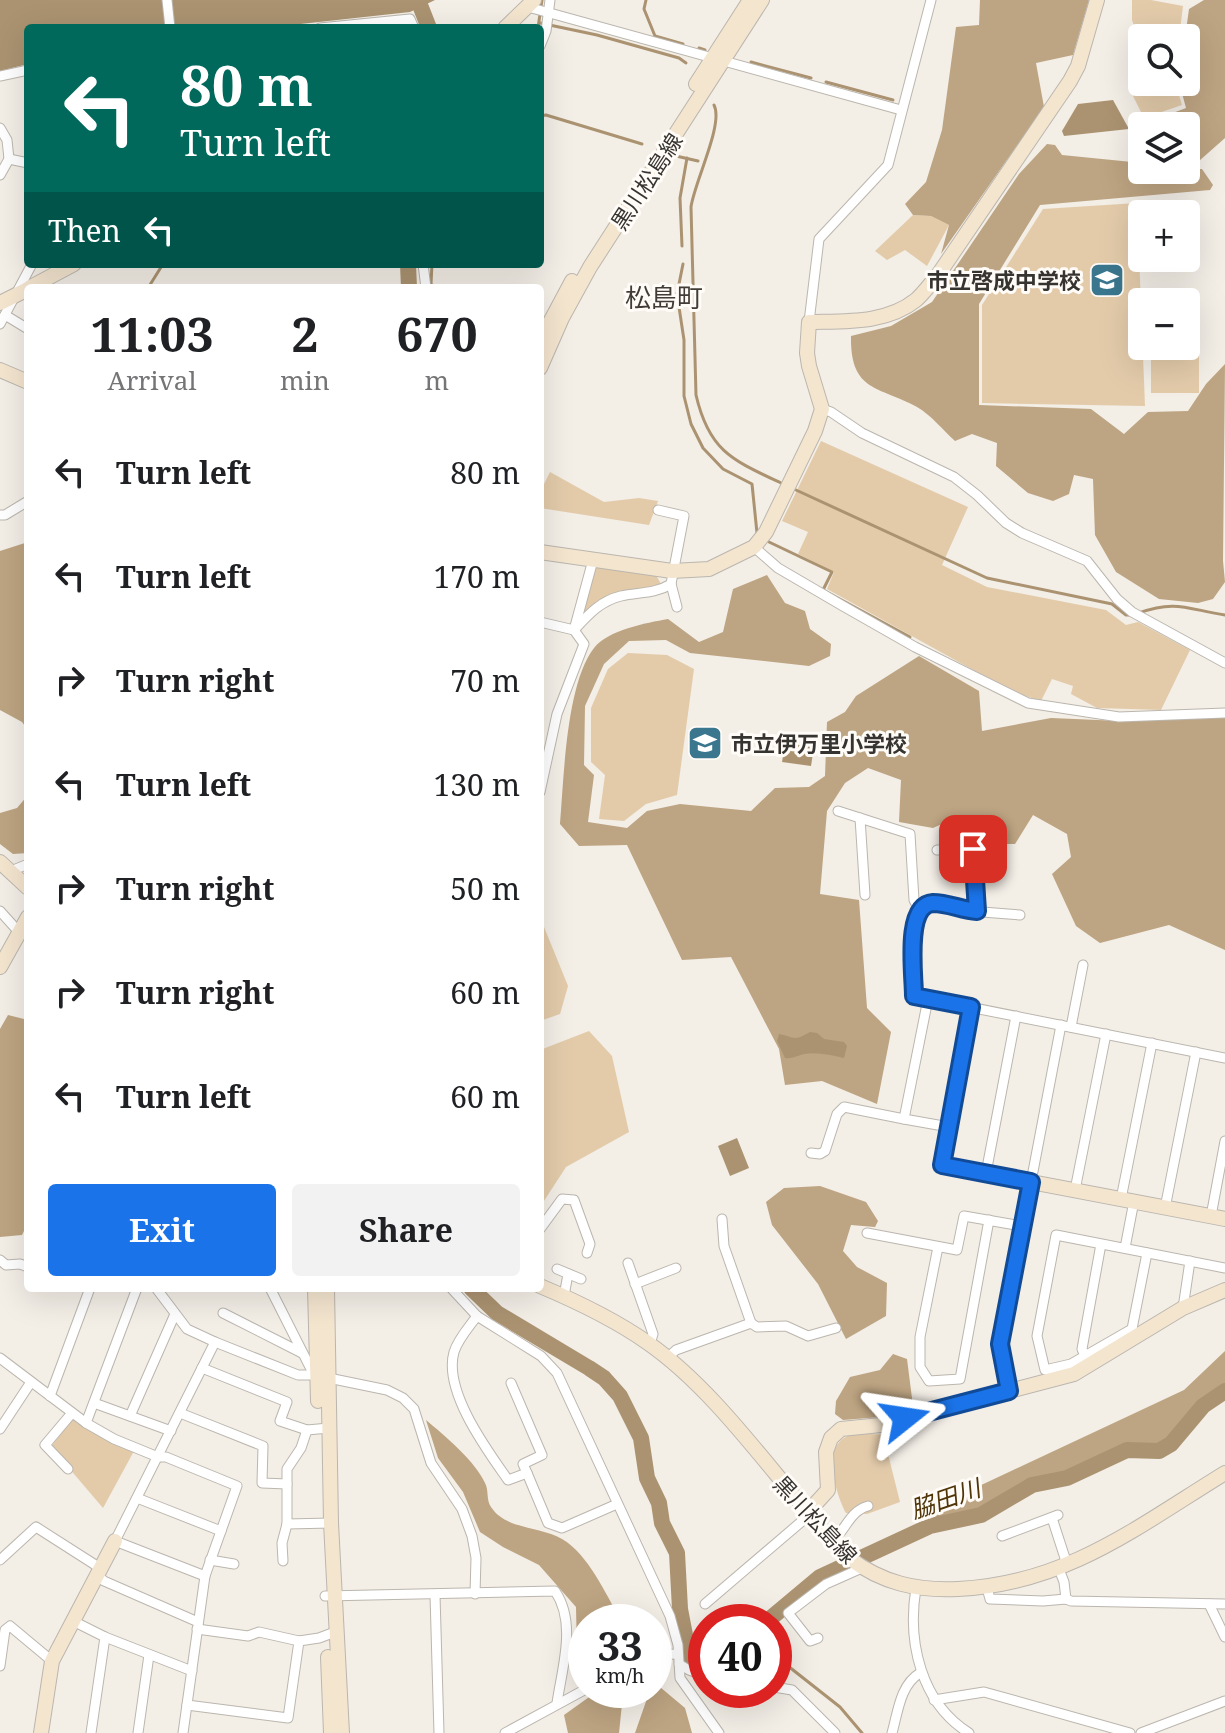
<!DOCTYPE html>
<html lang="en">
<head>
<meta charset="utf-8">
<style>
  body { margin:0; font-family:"Noto Serif","Noto Sans JP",serif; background:#f2f2f2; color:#202124; height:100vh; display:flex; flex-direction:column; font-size:30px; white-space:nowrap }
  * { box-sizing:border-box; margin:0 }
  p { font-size:26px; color:#757577 }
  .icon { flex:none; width:44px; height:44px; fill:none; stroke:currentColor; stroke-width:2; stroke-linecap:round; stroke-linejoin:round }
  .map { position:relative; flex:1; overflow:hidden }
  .side { position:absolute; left:24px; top:284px; width:520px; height:1008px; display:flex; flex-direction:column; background:#fff; border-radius:8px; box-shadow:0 8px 32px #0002 }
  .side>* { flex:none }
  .top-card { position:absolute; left:24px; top:24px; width:520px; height:244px; border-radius:8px; box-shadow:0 8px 32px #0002; background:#00695c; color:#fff; overflow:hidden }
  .buttons { position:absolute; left:1128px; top:24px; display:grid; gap:16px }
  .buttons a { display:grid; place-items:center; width:72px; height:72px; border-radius:8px; background:#fff; box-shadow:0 8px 32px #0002; font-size:40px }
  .speed { position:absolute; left:568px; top:1604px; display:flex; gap:16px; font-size:40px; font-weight:700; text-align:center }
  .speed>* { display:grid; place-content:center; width:104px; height:104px; border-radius:50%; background:#fff; box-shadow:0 8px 32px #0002; line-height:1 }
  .speed small { font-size:20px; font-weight:400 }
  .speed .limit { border:12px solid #d22; background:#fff; color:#111 }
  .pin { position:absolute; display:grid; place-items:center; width:68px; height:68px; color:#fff; margin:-34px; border-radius:16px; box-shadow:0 4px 12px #0006 }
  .me { position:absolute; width:88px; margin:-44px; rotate:75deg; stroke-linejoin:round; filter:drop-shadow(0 0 6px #0008) }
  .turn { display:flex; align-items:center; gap:28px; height:168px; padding:0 24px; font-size:36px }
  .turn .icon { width:104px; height:104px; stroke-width:2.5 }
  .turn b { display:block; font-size:56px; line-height:68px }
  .then { display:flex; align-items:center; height:76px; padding:0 24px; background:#0003; gap:16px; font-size:30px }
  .eta { display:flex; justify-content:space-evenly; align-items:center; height:136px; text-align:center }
  .eta b { font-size:48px; font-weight:700; line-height:56px }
  .primary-button { display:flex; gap:16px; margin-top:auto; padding:16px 24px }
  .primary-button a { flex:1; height:92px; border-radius:8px; background:#1a73e8; color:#fff; font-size:32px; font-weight:700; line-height:92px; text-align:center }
  .primary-button a+a { background:#f2f2f2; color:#202124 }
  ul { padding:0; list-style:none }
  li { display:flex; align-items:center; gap:24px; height:104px; padding:0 24px }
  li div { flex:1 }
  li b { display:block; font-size:30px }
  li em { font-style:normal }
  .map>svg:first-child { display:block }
  .green { fill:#e3cbaa }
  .forest { fill:#bda482 }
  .water { fill:#ab9371 }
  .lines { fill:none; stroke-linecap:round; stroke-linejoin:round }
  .stream { stroke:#ab9371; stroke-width:3 }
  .river { stroke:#ab9371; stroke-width:16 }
  .street-casing { stroke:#bbb6ae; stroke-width:11 }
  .secondary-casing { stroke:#bbb6ae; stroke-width:16 }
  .street { stroke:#fff; stroke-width:9 }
  .secondary { stroke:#f4e5cf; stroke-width:14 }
  .route-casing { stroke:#114b97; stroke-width:20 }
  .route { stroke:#1a73e8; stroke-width:14 }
  .labels { text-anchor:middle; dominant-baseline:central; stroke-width:6; stroke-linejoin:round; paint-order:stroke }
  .street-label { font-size:22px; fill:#363431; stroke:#fffbf7 }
  .poi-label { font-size:22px; font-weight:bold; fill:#363431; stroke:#fffbf7; text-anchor:end }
  .water-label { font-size:24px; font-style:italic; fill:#4f3508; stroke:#fffbf7 }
  .quarter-label { font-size:26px; fill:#413c36; stroke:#fffbf7 }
</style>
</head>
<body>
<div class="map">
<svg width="1225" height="1733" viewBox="0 0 1225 1733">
  <rect width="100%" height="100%" fill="#f3eee6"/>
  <g class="green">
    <path d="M 1132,0 L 1151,0 L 1183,6 L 1179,38 L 1136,32 L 1132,20 Z"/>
    <path d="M 1175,82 L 1182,105 L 1144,118 L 1133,96 L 1140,87 Z"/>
    <path d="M 1137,203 L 1145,406 L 982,403 L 982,305 L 1043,209 Z"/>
    <path d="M 913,215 L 931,216 L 949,225 L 927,266 L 905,250 L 887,260 L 875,251 Z"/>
    <path d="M 1199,352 L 1199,393 L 1151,393 L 1151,353 Z"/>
    <path d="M 821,441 L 968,507 L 942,565 L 987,587 L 1106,610 L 1126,625 L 1138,622 L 1190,650 L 1161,710 L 1097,708 L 1071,694 L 1073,686 L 1052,679 L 1041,701 L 1011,691 L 827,589 L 834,572 L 798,554 L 808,532 L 782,521 Z"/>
    <path d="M 550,472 L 604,502 L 639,498 L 658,501 L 649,525 L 540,508 L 540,492 Z"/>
    <path d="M 596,567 L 656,575 L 661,584 L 659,588 L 602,600 L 582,614 Z"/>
    <path d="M 628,653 L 667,655 L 694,669 L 677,795 L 646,804 L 624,821 L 599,819 L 605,775 L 591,762 L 591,708 L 608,669 Z"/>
    <path d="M 540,917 L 568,986 L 560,1014 L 540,1021 Z"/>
    <path d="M 589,1031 L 612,1056 L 629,1132 L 566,1167 L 540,1207 L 540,1050 Z"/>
    <path d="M 73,1418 L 106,1440 L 134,1451 L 103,1508 L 51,1447 Z"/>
    <path d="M 883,1434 L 900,1502 L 867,1514 L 846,1513 C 836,1494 820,1443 851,1435 C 861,1433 873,1435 883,1434 Z"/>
  </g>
  <g class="forest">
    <path d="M 980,0 L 1089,0 L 1073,55 L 1036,63 L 1044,107 L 941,254 L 949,225 L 931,216 L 913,215 L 905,204 L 926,182 L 942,130 L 956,27 L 979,25 Z"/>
    <path d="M 1204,0 L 1225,0 L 1225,138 L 1199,161 L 1186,151 L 1186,126 L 1142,126 L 1142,144 L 1135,138 L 1141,125 L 1186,108 L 1179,82 L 1186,82 L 1185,38 L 1189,9 Z"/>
    <path d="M 1047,144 L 1055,145 L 1062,155 L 1142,163 L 1142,170 L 1202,169 L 1213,185 L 1210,190 L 1040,205 L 979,304 L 979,405 L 1091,409 L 1124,434 L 1148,412 L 1188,411 L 1206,384 L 1225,364 L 1223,561 L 1225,582 L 1213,599 L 1198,603 L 1159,599 L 1116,572 L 1095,535 L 1093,479 L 1074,475 L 1069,494 L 1053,501 L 1028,493 L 996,466 L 997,443 L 972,434 L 955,441 C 943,430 931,415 917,407 C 878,386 850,392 851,336 L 891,326 L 932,302 L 1019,174 Z"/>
    <path d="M 28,542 L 28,730 L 22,722 L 0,710 L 0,551 Z"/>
    <path d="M 767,575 L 785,603 L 805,611 L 810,629 L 831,644 L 830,656 L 809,666 L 690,653 L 666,640 L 629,641 L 604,664 L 585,706 L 584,765 L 594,775 L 588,822 L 627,828 L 647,811 L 680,804 L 751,811 L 775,788 L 809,787 L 825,776 L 827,722 L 845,712 L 856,696 L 919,656 L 979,691 L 982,731 L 1051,718 L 1121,721 L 1225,716 L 1225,950 L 1169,925 L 1100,943 L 1076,926 L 1052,874 L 1071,857 L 1067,834 L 1033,815 L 1015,844 L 1002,844 L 962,815 L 933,828 L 899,822 L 901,780 L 868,768 L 845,783 L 827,811 L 820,894 L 859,900 L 867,1008 L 891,1032 L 877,1104 L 822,1081 L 785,1085 L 779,1049 L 731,957 L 682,960 L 627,845 L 579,846 L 560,824 C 564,777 566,684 594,648 C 608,630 646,623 668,619 L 699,642 L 723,632 L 733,589 Z"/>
    <path d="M 28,795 L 28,853 L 13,854 L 0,844 L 0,813 L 17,808 Z"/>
    <path d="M 8,1015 L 28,1020 L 28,1223 L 22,1235 L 0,1237 L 0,1029 Z"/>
    <path d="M 820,1186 L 866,1202 L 878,1221 L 875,1227 L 851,1225 L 843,1251 L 857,1267 L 887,1283 L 886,1316 L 846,1339 L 818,1284 L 772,1225 L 766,1202 L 784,1188 Z"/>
    <path d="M 1225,1351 L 1225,1387 L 1201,1404 L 1161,1448 L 1130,1447 L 981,1512 L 922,1520 L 926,1511 L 1184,1390 Z"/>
    <path d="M 893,1354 L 907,1359 L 913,1406 L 881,1417 L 843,1420 L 835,1414 L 836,1401 L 850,1377 L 880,1370 Z"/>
    <path d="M 426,1420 C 444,1435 476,1462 485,1483 C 489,1490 486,1500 491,1507 C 506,1530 540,1526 562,1539 C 588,1554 606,1594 620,1619 L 616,1622 L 586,1622 L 586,1645 L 577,1652 L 576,1607 L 539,1565 L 503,1547 L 480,1532 L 463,1492 L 438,1458 Z"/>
    <path d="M 654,1682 L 685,1708 L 692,1733 L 635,1733 L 650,1690 L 654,1690 Z"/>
    <path d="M 599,1690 L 615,1690 L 622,1704 L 619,1733 L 568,1733 L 564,1715 Z"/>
  </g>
  <g class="water">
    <path d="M 0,0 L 435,0 L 410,12 L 264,28 L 28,28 L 28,64 L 0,71 Z"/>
    <path d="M 1113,100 L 1129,129 L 1064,136 L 1062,131 L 1078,104 Z"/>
    <path d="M 785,743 L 814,747 L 811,766 L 782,762 Z"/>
    <path d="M 810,1032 L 817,1033 L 824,1039 L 844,1042 L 847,1046 L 844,1058 C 831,1055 817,1052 804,1054 C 796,1056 793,1059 785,1058 L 777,1041 L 779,1034 C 795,1037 793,1042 810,1032 Z"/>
    <path d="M 737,1138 L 749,1168 L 730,1176 L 718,1146 Z"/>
  </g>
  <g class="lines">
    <g class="stream">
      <path d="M 646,0 L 644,9 L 655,36 L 683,44"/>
      <path d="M 540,23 L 597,35 L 679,58 L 686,63"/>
      <path d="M 538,28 L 542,0"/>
      <path d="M 699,48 L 705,50"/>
      <path d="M 751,62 L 811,78"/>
      <path d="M 826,82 L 893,100"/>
      <path d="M 714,105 C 724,124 694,183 691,207 L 696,395 C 709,451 732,460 781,483"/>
      <path d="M 540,116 L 546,115 L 642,144"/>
      <path d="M 676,156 L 698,161"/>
      <path d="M 682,246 L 680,198 L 687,158"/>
      <path d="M 432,264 L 431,284 L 434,288"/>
      <path d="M 683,264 L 677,294 L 684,340 L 684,396 L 691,424 L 703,448 L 723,469 L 752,484 L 757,533"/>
      <path d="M 148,288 L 163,264"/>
      <path d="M 796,490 L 987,578 L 1112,604 L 1126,615 L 1132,615"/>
      <path d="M 769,542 L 832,572 L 823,590 L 910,637"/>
      <path d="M 1139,613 C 1176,599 1190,610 1225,615"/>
      <path d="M 774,1655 L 840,1707 L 862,1733"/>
    </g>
    <g class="river">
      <path d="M 418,0 L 429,28"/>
      <path d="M 408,264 L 409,288"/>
      <path d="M 471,1288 L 497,1313 L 589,1368 L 604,1378 L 620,1396 L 641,1438 L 647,1478 L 659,1503 L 662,1523 L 677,1553 L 680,1609 L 689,1656 L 696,1662 L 706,1664"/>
      <path d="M 766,1622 L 820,1577 L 930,1526 L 981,1515 L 1032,1485 L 1067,1478 L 1127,1450 L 1159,1451 L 1171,1444 L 1203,1406 L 1225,1391"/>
    </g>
    <g class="street-casing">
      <g id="street">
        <path d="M 167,0 L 170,28"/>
        <path d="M 528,7 L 901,110"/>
        <path d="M 320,28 L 410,19 L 414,28"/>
        <path d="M 540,46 L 546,31 L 550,0"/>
        <path d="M 0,76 L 28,70"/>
        <path d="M 0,128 L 7,140 L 9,159"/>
        <path d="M 0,175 L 9,159 L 28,163"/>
        <path d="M 423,264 L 426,288"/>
        <path d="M 5,315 L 28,329"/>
        <path d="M 809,322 L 819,239 L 888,165 L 931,0"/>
        <path d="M 0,324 L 32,264"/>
        <path d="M 822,409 L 831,412 L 862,433 L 954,477 L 977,495 L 1006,523 L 1022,533 L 1087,561 L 1117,599 L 1132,612 L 1225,663"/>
        <path d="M 658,510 L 684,516 L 671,584 L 677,607"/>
        <path d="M 0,515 L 5,515 L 28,501"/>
        <path d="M 754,547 L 778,568 L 843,606 L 915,647 L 1028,703 L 1119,717 L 1225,713"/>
        <path d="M 540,622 L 574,630 L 593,560"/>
        <path d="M 540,792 L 557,714 L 584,644 L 574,630 C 588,615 600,601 621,596 C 639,592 655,594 671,584"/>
        <path d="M 838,811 L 910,834 L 914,900 L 919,909"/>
        <path d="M 860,818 L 865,895"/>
        <path d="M 937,850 L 973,849 L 977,911"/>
        <path d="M 11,871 L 28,864"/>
        <path d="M 0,911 L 18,931"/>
        <path d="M 1020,915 L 969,911 L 947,904 L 928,903 L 919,909 L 914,921 L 914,996 L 1225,1058"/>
        <path d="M 928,999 L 904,1119 L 949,1127 L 971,1007"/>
        <path d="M 1071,1027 L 1083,965"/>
        <path d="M 811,1153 L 820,1154 L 825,1151 L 837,1114 L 844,1107 L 904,1119"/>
        <path d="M 986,1173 L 1016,1016"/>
        <path d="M 1031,1182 L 1061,1025"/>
        <path d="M 1075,1190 L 1106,1034"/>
        <path d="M 1121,1199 L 1152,1043"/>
        <path d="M 1165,1208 L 1196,1052"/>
        <path d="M 1211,1216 L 1225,1141"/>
        <path d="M 722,1219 L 724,1246 L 751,1323"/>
        <path d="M 540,1229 L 562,1199 L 574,1200 L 590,1244 L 587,1253"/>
        <path d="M 867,1233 L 957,1250 L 964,1216 L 1022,1226"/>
        <path d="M 1101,1244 L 1082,1349 L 1085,1356 L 1071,1364 L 1045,1370 L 1037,1336 L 1056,1235 L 1225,1268"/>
        <path d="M 938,1247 L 920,1337 L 920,1367 L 929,1381 L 960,1379 L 989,1220"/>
        <path d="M 1125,1248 L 1134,1201"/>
        <path d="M 0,1260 L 6,1265 L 20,1264 L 28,1267"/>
        <path d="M 628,1263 L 653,1334 L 650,1344"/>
        <path d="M 557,1269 L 581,1279"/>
        <path d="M 635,1284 L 676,1268"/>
        <path d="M 156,1288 L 187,1329 L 215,1342 L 298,1375 L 314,1375 L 387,1390 L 403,1398 L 414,1409 L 431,1463 L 462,1509 L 472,1536 L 476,1558 L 475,1594"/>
        <path d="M 270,1288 L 314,1375"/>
        <path d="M 451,1288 L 477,1316 L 541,1356 L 557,1373 L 670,1616 L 678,1645 L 680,1678 L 719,1733"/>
        <path d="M 564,1296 L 568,1274"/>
        <path d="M 1183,1308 L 1190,1261"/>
        <path d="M 223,1313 L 302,1353"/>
        <path d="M 477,1316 C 469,1327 458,1339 454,1352 C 443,1391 487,1450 508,1480 L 527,1473 L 548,1523 L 562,1528 L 617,1504"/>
        <path d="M 1085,1356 L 1132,1329 L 1147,1253"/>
        <path d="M 0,1358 L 86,1423 L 114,1439 L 158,1457 L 166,1457 L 237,1486 L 205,1576 L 183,1733"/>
        <path d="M 667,1358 L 676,1350 L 751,1323 L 757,1327 L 786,1326 L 808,1336 L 836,1328"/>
        <path d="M 202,1368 L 287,1402 L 280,1421 L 307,1430 L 329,1428"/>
        <path d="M 511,1383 L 542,1455 L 523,1464 L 527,1473"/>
        <path d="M 50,1396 L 90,1288"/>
        <path d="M 94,1403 L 171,1431"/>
        <path d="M 180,1413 L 263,1446 L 262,1483 L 287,1484"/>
        <path d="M 130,1416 L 175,1314"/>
        <path d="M 86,1423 L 137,1288"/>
        <path d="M 0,1429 L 31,1382"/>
        <path d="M 307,1430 L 301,1448 L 287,1469 L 287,1524 L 331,1523"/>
        <path d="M 68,1469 L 45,1445 L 72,1413"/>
        <path d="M 137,1498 L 221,1531"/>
        <path d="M 1052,1518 L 1065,1558 L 1064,1567"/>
        <path d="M 1002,1536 L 1058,1515"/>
        <path d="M 833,1541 C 846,1529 850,1511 868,1506"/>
        <path d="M 0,1560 L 36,1527 L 97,1566 L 98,1576 L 104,1581 L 198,1622"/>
        <path d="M 210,1560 L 234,1564"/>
        <path d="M 283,1561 L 282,1543 L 287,1524"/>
        <path d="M 1059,1569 L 1064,1582 L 1066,1599"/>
        <path d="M 205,1576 L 115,1541 L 215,1342"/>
        <path d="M 916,1588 C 907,1642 921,1703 969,1733"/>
        <path d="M 987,1588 L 990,1599 L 1043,1601 L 1066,1599 L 1071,1601 L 1225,1604"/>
        <path d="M 435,1595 L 439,1733"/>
        <path d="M 325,1596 L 555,1591 C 577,1623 562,1668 557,1703"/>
        <path d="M 705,1604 L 801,1522 L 808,1512"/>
        <path d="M 1209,1604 L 1225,1637"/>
        <path d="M 73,1621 L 105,1637 L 192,1671"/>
        <path d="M 197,1629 L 248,1636 L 259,1632 L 299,1641 L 319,1638 L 335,1632"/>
        <path d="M 818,1638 L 810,1641 L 788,1613 L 826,1584 L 862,1568"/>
        <path d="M 654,1655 L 677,1654"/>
        <path d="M 679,1664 L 689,1670 L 706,1676"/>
        <path d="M 0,1666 L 5,1630 L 10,1626 L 52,1661"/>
        <path d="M 774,1687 L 792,1690 L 835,1733"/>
        <path d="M 934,1700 L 984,1692 L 1130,1733"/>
        <path d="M 187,1705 L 288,1718 L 299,1641"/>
        <path d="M 91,1733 L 105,1637"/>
        <path d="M 138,1733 L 149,1655"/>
        <path d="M 505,1733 L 586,1689"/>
        <path d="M 892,1733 C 898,1712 900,1685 920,1673"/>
        <path d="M 1141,1733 L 1225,1701"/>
      </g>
    </g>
    <g class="secondary-casing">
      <g id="secondary">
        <path d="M 505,28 L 534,0"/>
        <path d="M 696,84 L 750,0"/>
        <path d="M 29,288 L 74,264"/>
        <path d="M 0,303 L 28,289"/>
        <path d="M 540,341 L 572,281"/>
        <path d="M 540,368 L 562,318 L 590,267 L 762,0"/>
        <path d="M 0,370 L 28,382"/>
        <path d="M 540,552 L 672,571 L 709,569 L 754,547 L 766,532 L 815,431 L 822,409 L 809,366 L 807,353 L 809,322 C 845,321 886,324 916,300 C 924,293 931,283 938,275 L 1070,81 L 1078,66 L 1097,0"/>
        <path d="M 0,862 L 28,888"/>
        <path d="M 0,967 L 28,917"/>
        <path d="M 949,1127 L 942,1165 L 1225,1219"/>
        <path d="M 540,1286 C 578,1302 614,1319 648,1343 C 724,1396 783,1491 849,1558 C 882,1583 917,1591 958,1589 C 1066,1584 1137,1527 1225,1473"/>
        <path d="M 315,1288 L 318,1401"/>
        <path d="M 327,1288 L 331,1523 L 342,1733"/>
        <path d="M 1009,1391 L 1000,1344 L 1031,1182"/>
        <path d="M 808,1512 L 828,1490 L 826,1452 L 831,1438 L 841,1429 L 881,1425 L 1074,1374 L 1183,1308 L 1225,1290"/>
        <path d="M 328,1657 L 331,1733"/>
        <path d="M 41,1733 L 52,1661 L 115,1541"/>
      </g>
    </g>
    <use href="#street" class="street"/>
    <use href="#secondary" class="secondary"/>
  </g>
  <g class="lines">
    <g class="route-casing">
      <path id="route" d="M 905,1418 L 1009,1391 L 1000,1344 L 1031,1182 L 942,1165 L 971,1007 L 914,996 C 914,974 904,905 933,903 C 948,903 962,910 977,911 L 973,849"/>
    </g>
    <use href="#route" class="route"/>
  </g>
  <defs>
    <g id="school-square" transform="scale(1.8)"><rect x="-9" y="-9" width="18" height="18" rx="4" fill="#3a768d" stroke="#fffbf7"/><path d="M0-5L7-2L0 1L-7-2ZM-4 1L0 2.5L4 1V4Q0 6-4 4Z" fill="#fff"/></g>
  </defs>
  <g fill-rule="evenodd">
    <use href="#school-square" x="1107" y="280"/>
    <use href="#school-square" x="705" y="743"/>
  </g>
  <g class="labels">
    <g class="street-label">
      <text transform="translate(646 181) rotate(-57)">黒川松島線</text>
      <text transform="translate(816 1519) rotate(47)">黒川松島線</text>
    </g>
    <g class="poi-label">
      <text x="1081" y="280">市立啓成中学校</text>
      <text x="731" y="743" text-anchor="start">市立伊万里小学校</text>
    </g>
    <g class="water-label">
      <text transform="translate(945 1498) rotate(-19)">脇田川</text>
    </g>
    <g class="quarter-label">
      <text x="664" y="297">松島町</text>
    </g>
  </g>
</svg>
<div class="buttons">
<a><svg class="icon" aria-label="search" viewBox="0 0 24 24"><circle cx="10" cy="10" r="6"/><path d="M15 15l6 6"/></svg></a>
<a><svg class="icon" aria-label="layers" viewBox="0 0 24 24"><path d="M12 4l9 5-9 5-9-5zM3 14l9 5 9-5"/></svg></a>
<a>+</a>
<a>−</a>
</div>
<div class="speed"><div>33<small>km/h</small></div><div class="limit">40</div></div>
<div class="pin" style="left:973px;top:849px;background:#d93025"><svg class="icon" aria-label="arrive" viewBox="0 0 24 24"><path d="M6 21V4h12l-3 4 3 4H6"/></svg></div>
<svg class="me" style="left:905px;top:1418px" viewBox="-20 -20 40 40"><path d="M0-17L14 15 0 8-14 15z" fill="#1a73e8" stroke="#fff" stroke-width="4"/></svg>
<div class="top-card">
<div class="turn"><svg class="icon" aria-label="left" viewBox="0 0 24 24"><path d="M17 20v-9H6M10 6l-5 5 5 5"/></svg><div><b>80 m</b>Turn left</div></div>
<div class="then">Then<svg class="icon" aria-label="left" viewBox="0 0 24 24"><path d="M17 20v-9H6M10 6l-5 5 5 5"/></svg></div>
</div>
<section class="side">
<div class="eta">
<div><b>11:03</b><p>Arrival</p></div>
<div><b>2</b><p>min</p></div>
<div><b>670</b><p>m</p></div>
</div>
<ul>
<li><svg class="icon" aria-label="left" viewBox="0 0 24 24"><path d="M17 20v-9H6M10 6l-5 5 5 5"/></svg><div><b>Turn left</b></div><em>80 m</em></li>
<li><svg class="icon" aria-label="left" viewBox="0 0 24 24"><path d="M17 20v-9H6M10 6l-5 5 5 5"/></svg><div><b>Turn left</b></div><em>170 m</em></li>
<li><svg class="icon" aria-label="right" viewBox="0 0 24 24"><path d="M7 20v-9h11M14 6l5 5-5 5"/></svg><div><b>Turn right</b></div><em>70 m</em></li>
<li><svg class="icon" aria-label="left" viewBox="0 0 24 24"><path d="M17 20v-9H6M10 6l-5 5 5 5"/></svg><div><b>Turn left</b></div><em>130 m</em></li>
<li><svg class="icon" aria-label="right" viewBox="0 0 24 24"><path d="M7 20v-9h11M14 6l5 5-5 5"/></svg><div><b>Turn right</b></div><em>50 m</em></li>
<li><svg class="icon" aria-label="right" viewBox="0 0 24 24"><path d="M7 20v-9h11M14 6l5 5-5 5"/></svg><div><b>Turn right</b></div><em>60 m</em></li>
<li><svg class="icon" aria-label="left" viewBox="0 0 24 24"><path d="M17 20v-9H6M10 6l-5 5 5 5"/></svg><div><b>Turn left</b></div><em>60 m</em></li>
</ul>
<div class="primary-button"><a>Exit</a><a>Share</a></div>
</section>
</div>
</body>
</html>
